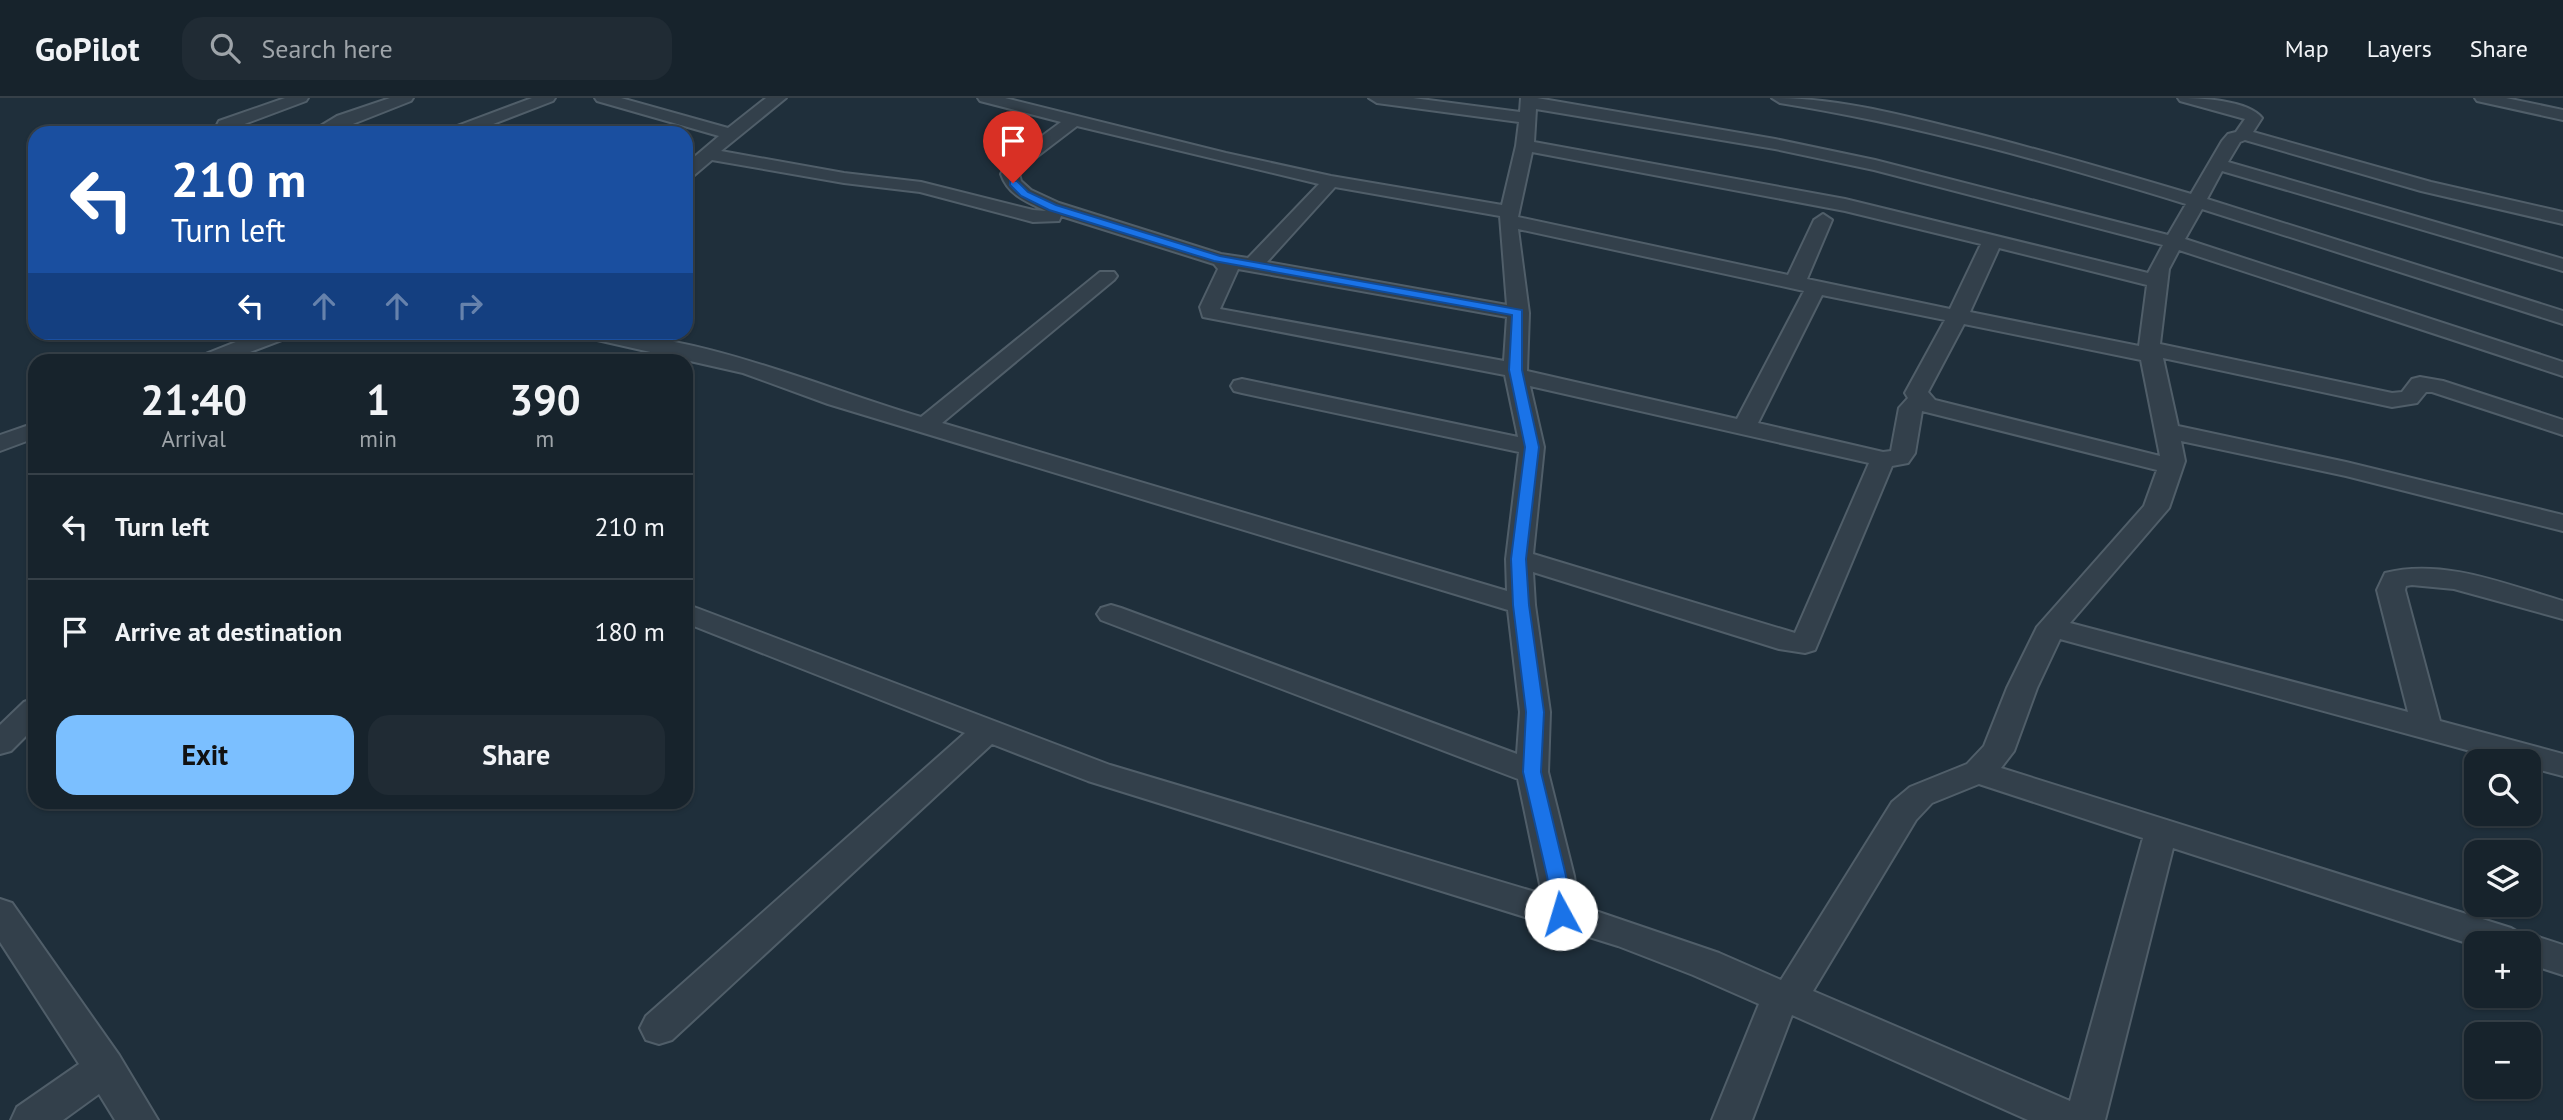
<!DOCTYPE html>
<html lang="en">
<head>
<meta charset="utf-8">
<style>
  body { margin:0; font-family:"PT Sans",sans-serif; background:#202b34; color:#f1f3f6; height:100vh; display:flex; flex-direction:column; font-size:26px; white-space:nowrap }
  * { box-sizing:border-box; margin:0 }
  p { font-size:23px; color:#9ea4a9 }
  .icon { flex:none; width:38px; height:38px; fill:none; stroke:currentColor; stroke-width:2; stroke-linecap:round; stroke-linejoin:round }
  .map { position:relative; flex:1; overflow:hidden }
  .sheet { position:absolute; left:28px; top:256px; width:665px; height:455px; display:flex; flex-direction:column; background:#17232c; border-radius:21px; box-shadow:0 2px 5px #0004,0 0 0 2px #364048 }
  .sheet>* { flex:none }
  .top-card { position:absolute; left:28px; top:28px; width:665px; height:214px; border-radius:21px; box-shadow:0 2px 5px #0004,0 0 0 2px #364048; background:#1a4fa0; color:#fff; overflow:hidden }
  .buttons { position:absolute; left:2464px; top:651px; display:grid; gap:14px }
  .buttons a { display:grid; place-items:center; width:77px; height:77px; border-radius:14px; background:#17232c; box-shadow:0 2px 5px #0004,0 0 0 2px #364048; font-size:35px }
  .pin { position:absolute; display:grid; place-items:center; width:60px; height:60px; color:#fff; margin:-72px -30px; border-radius:50% 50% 50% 0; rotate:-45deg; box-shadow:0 0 7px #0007 }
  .pin .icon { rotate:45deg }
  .me { position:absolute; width:77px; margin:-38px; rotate:354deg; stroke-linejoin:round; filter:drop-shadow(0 0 5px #0008) }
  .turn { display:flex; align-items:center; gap:24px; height:147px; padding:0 28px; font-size:32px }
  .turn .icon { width:91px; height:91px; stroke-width:2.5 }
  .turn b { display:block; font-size:49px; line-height:60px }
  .lanes { display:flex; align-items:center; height:66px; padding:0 28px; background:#0003; justify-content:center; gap:35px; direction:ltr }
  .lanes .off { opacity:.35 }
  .eta { display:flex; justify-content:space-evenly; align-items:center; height:119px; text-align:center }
  .eta b { font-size:42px; font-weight:600; line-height:49px }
  .cta { display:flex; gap:14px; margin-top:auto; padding:14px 28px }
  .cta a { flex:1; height:80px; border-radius:21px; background:#7bbfff; color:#111; font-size:28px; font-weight:600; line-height:80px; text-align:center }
  .cta a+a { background:#202b34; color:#f1f3f6 }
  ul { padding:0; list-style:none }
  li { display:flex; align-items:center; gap:21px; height:105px; padding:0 28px; border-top:2px solid #364048 }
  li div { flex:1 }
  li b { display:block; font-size:26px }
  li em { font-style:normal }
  header { display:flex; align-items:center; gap:42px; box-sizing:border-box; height:98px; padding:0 35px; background:#17232c; border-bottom:2px solid #364048 }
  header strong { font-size:33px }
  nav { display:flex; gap:38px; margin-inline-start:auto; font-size:24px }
  .search { width:490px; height:63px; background:#202b34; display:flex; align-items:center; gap:18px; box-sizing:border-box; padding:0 24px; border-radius:21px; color:#9ea4a9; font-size:26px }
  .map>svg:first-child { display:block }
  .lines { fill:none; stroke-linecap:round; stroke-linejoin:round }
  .street-casing { stroke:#505e69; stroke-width:4 }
  .street { fill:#33404b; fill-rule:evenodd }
  .route { fill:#1a73e8; stroke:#114b97; stroke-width:2 }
</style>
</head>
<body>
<header>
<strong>GoPilot</strong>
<div class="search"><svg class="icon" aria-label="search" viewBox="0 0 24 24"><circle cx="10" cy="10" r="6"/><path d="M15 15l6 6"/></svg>Search here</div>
<nav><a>Map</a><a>Layers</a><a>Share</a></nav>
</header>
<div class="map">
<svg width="2563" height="1022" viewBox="0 0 2563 1022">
  <rect width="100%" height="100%" fill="#1f2f3b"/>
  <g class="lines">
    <g class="street-casing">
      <g id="street">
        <path d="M 285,0 L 308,0 L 306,3 L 231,31 L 219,31 L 217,27 L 219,23 Z"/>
        <path d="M 390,0 L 413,0 L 411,3 L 330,35 L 309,35 L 337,18 Z"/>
        <path d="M 532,0 L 555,0 L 553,3 L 470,35 L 447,35 L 449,31 Z"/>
        <path d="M 595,0 L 621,0 L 728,30 L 766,0 L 786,0 L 721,53 L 844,75 L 921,84 L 1033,112 L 1046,113 C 1027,104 1008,97 1001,76 L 1008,63 L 1061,24 L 980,3 L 978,0 L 1005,0 L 1226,55 L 1331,78 L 1502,107 L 1516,48 L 1519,24 L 1377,5 L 1369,0 L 1413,0 L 1520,14 L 1521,0 L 1537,0 L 1775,41 L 1875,62 L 2168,137 L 2186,106 C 2052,65 1918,27 1780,5 L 1772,0 C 1838,0 1902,17 1966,33 C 2041,52 2117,74 2191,96 L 2222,43 L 2228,36 L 2236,34 L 2245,21 L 2180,3 L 2178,0 C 2200,0 2248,2 2262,20 L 2253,34 L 2431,84 L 2563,114 L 2563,126 L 2421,93 L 2245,42 L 2240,44 L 2228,64 L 2563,161 L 2563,173 L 2222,73 L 2207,101 L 2563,213 L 2563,226 L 2202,111 L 2185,141 L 2563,264 L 2563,278 L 2179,152 L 2169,171 L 2160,246 L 2392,295 L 2402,294 L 2412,281 L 2420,279 L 2443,283 L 2563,322 L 2563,337 L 2432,294 L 2426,294 L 2417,305 L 2392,309 L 2163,260 L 2178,328 L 2346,364 L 2563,417 L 2563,433 L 2346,378 L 2181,343 L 2185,363 L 2169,410 L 2070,525 L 2408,614 L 2377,492 L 2385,475 C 2444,460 2507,487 2563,503 L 2563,521 L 2454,491 L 2412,487 L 2406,488 L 2405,492 L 2440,623 L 2563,656 L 2563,678 L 2529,669 L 2529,663 L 2507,663 L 2060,541 L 2037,590 L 2014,653 L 2001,670 L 2511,830 L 2525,838 L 2529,836 L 2563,847 L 2563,877 L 2529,866 L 2529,845 L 2476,845 L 2476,848 L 2173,750 L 2105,1022 L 2028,1022 L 1792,917 L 1752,1022 L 1712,1022 L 1759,906 L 1693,877 L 1618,848 L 1088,683 L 992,646 L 672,942 L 659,946 L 646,942 L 640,930 L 646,918 L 965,635 L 686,525 L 686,506 L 1110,667 L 1542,796 L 1518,681 L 1101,522 L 1097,516 L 1101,510 L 1111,507 L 1121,510 L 1517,656 L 1520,614 L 1508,512 L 828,306 L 743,275 L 584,239 L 582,234 C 697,234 811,286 921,319 L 1100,174 L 1114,174 L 1117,178 L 1114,182 L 942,325 L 1507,493 L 1506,461 L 1519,354 L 1242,295 L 1234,293 L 1231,288 L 1234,283 L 1242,281 L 1518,339 L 1505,277 L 1203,219 L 1200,209 L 1218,171 L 1214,166 L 1061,118 L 1059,123 L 1033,124 L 920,94 L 844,85 L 712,62 L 692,79 L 686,80 L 686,66 L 719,38 L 597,3 ZM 1536,11 L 1775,51 L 1874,72 L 2163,147 L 2148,175 L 1845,101 L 1534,44 ZM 1077,28 L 1319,86 L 1248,160 L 1221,156 L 1059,105 L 1031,92 L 1021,83 L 1019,76 L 1022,70 ZM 1532,54 L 1845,113 L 1981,146 L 1950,211 L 1807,181 L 1832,122 L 1823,116 L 1814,122 L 1788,177 L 1518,119 ZM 1335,89 L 1500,118 L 1507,207 L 1267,164 ZM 1518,131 L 1795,191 L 1804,193 L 1737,321 L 1527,273 L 1529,215 ZM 1999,150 L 2147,187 L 2139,248 L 1970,214 ZM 1238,171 L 1507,219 L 1504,263 L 1220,211 ZM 1822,197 L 1945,222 L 1905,295 L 1908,300 L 1899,310 L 1891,353 L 1883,354 L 1758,325 ZM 1964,226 L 2141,262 L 2160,358 L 1935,302 L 1928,294 ZM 1530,288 L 1869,365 L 1795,535 L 1533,456 L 1544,349 ZM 1922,313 L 2157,372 L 2144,408 L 2037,529 L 2007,590 L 1984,648 L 1967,666 L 1910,689 L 1892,704 L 1781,882 L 1719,855 L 1578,807 L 1574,778 L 1548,674 L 1550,614 L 1535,507 L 1533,474 L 1779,551 L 1805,555 L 1815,552 L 1892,368 L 1908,365 L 1915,355 ZM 1979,686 L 2143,740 L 2070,1003 L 1813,893 L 1916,722 L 1932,705 Z"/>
        <path d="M 2475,0 L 2506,0 L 2563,12 L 2563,22 L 2477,3 Z"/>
        <path d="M 261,234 L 292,234 L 290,239 L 229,262 L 200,262 L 203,257 Z"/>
        <path d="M 35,325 L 35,340 L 0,353 L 0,337 Z"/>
        <path d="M 35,600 L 35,629 L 11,653 L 0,656 L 0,627 L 24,604 Z"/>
        <path d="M 0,801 L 12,805 L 119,957 L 158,1022 L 115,1022 L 99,996 L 63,1022 L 11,1022 L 17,1009 L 79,966 L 0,844 Z"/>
      </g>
    </g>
    <use href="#street" class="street"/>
  </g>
  <path class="route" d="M 1010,83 L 1017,83 L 1028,94 L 1056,107 L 1220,158 L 1522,212 L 1522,272 L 1539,349 L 1526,461 L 1529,507 L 1544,614 L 1541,674 L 1566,778 L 1571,816 L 1568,822 L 1561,824 L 1554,822 L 1547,778 L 1523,674 L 1526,614 L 1513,507 L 1511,461 L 1525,349 L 1509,272 L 1512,217 L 1214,163 L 1049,112 L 1021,98 L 1010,87 Z"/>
</svg>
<div class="buttons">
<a><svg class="icon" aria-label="search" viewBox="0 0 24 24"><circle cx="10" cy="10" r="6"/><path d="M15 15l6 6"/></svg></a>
<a><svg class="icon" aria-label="layers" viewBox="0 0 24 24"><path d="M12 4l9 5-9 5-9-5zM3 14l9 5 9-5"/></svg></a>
<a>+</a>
<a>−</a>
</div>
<div class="pin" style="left:1013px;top:85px;background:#d93025"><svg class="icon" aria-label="arrive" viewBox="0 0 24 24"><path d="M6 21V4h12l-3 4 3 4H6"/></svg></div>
<svg class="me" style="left:1561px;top:816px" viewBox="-20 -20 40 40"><circle r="19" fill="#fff"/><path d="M0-13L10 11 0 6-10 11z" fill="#1a73e8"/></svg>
<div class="top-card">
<div class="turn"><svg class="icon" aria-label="left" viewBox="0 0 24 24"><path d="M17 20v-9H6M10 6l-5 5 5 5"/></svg><div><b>210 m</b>Turn left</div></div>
<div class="lanes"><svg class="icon" aria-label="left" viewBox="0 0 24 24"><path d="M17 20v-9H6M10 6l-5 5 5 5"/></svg><svg class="icon off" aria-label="ahead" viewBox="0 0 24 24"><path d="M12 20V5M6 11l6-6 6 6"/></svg><svg class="icon off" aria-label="ahead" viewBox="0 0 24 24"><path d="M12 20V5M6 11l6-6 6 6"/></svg><svg class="icon off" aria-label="right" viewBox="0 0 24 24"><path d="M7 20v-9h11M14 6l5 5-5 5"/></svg></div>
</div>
<section class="sheet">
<div class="eta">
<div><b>21:40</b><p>Arrival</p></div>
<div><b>1</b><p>min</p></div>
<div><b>390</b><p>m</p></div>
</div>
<ul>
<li><svg class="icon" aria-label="left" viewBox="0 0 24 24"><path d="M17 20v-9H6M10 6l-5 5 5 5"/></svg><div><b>Turn left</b></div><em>210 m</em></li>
<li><svg class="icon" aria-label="arrive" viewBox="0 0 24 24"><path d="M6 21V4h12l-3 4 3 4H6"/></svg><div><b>Arrive at destination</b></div><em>180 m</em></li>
</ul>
<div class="cta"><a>Exit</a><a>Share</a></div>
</section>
</div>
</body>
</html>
